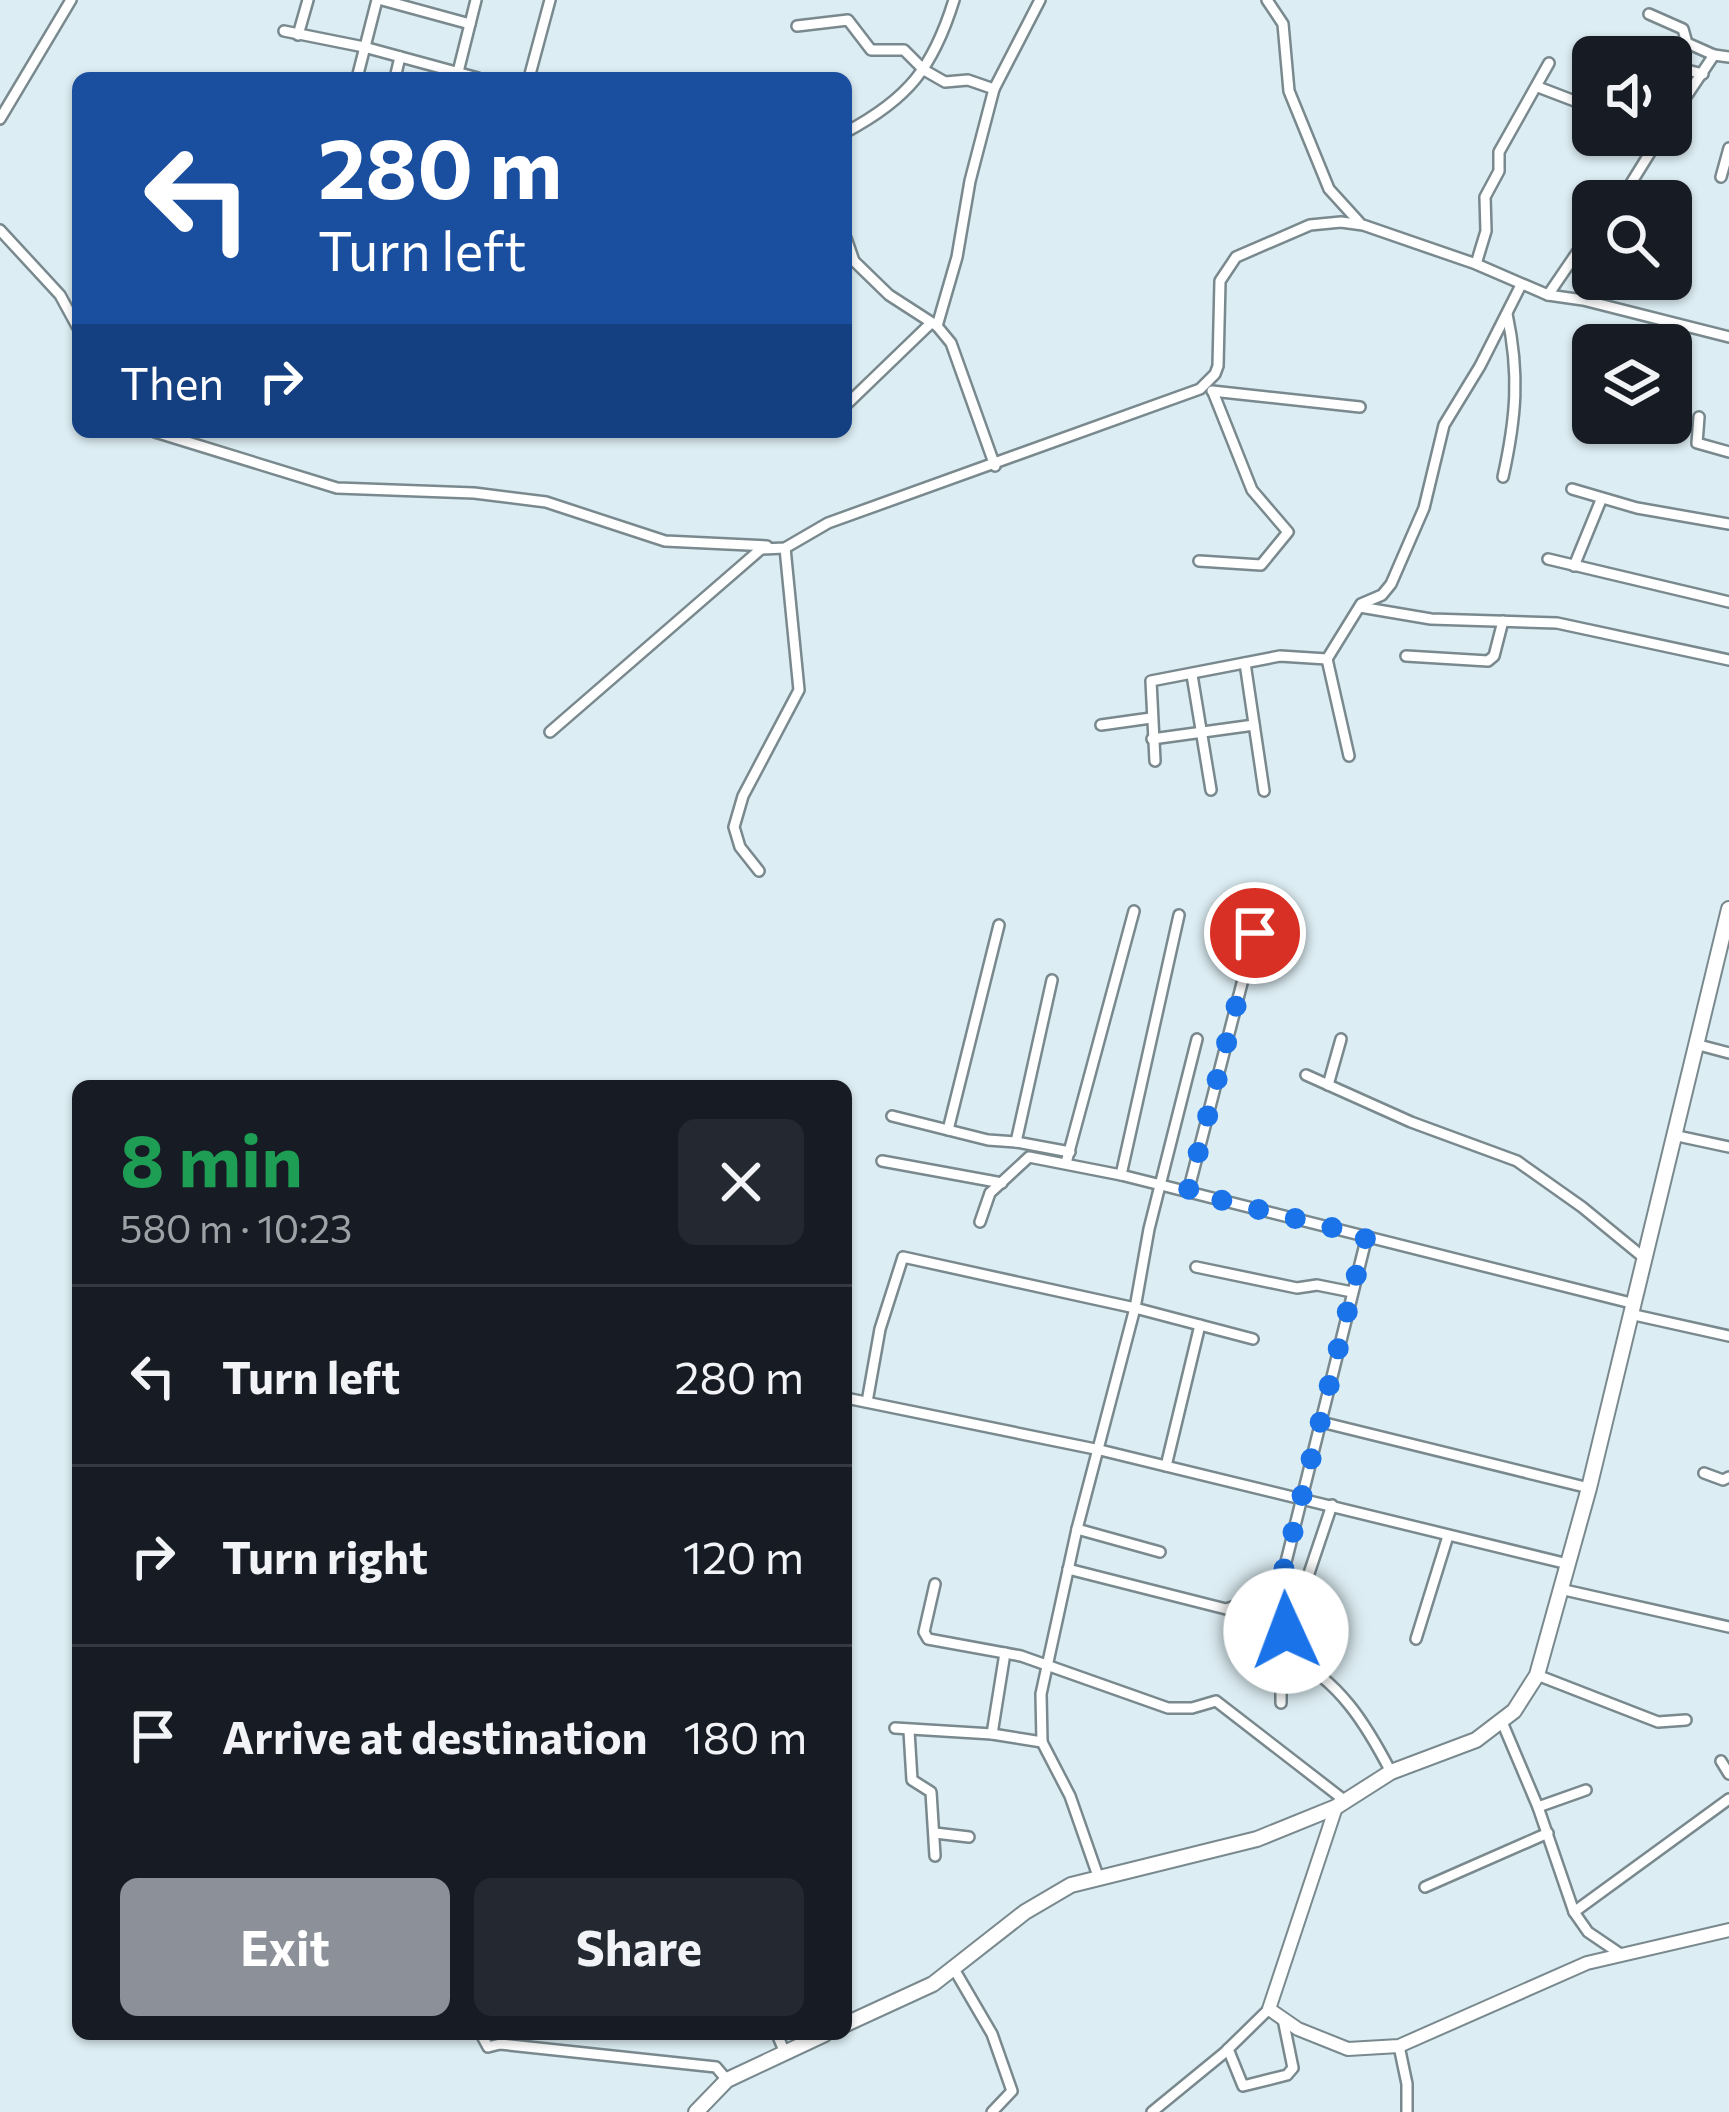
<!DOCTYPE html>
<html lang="en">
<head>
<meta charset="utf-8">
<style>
  body { margin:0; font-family:Commissioner,sans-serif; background:#242831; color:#f1f3f6; height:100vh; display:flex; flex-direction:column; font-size:45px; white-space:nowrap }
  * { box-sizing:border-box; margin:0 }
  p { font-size:39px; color:#9ea1a6 }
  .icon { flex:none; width:66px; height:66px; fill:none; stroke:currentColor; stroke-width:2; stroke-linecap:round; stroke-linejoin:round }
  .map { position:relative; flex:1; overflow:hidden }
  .side { position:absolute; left:72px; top:1080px; width:780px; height:960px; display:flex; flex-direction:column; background:#171b24; border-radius:18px; box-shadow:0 3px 9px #0004 }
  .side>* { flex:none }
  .hud { position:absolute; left:72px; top:72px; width:780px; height:366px; border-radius:18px; box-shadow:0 3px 9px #0004; background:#1a4fa0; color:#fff; overflow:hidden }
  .buttons { position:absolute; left:1572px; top:36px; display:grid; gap:24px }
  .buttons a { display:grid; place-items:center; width:120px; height:120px; border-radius:18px; background:#171b24; box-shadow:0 3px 9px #0004; font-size:60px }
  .pin { position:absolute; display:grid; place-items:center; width:102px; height:102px; color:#fff; margin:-51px; border:6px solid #fff; border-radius:50%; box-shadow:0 3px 12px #0007 }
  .me { position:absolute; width:132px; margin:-66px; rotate:358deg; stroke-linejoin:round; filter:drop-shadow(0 0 9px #0008) }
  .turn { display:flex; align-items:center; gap:42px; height:252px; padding:0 48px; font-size:54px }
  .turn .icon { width:156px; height:156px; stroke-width:2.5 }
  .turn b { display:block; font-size:84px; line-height:102px }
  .then { display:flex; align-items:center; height:114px; padding:0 48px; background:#0003; gap:24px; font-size:45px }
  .round { display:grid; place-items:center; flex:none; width:126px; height:126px; border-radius:18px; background:#242831 }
  .overview { display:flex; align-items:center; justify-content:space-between; height:204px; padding:0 48px }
  h1 { font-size:72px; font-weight:700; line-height:90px; color:#1e9e55 }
  .cta { display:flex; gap:24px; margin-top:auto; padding:24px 48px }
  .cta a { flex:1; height:138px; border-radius:18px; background:#8c9099; color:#fff; font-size:48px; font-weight:700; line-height:138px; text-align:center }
  .cta a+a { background:#242831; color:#f1f3f6 }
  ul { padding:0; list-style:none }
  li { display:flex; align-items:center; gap:36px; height:180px; padding:0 48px; border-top:3px solid #363941 }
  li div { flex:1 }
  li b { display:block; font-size:45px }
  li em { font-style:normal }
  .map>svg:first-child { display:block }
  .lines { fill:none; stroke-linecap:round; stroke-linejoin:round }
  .minor-casing { stroke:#79898e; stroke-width:14 }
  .tertiary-casing { stroke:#79898e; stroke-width:16 }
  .secondary-casing { stroke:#79898e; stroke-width:18 }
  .minor { stroke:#fff; stroke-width:9 }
  .tertiary { stroke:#fff; stroke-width:12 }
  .secondary { stroke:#fff; stroke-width:14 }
  .route { stroke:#1a73e8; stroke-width:21; stroke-dasharray:0 37.8 }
</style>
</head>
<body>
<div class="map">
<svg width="1729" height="2112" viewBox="0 0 1729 2112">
  <rect width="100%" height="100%" fill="#dcedf3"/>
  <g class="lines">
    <g class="minor-casing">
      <g id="minor">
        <path d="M 382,0 L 470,24"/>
        <path d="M 1267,0 L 1283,24 L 1289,91 L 1329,189 L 1359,222"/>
        <path d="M 1649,14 L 1683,29 L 1687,43 L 1714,55"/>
        <path d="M 797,26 L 848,20 L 871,50 L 904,50 L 924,70 L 945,82 L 968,80 L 994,89"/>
        <path d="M 284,31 L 364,47 L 478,78"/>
        <path d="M 298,35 L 308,0"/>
        <path d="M 1671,66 L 1703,74"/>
        <path d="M 458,72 L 476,0"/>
        <path d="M 357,78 L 377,0"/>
        <path d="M 395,78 L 400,57"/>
        <path d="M 529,78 L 550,0"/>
        <path d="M 1538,87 L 1593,108"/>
        <path d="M 0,119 L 71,0"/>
        <path d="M 1671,119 L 1714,55 L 1729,57"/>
        <path d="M 846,132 C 908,99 933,68 954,0"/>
        <path d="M 1721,177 L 1729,148"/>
        <path d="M 1620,201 L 1661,135"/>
        <path d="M 0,230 L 60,295 L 78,328"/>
        <path d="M 846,238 L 854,261 L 889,295 L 937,326 L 951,343 L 995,466"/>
        <path d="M 1476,264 L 1486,231 L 1485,197 L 1499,171 L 1499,152 L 1549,63"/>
        <path d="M 1548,295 L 1593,229"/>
        <path d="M 937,326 L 957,257 L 970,181 L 994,89 L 1040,0"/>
        <path d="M 1212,391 L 1360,407"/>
        <path d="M 846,405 L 930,324"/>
        <path d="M 1699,417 L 1697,443 L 1729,452"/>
        <path d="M 155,432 L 337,488 L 474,493 L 546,502 L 665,541 L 767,546"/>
        <path d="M 1503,477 C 1516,418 1520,375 1507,314"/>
        <path d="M 1572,489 L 1637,508 L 1729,524"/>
        <path d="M 1548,559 L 1729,602"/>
        <path d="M 1199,561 L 1261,565 L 1288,532 L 1252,490 L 1213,392"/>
        <path d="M 1574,566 L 1601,500"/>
        <path d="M 1360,607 L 1431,619 L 1557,623 L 1729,660"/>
        <path d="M 1406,656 L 1488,661 L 1494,656 L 1503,621"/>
        <path d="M 1327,659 L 1349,756"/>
        <path d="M 1245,663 L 1264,791"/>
        <path d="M 1192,675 L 1211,790"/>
        <path d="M 1101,725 L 1151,718"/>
        <path d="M 550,732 L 761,549 L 785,548 L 828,523 L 1200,389 L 1215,374 L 1218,366 L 1220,281 L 1236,257 L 1310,225 L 1341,222 L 1363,225 L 1476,264 L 1548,295 L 1583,300 L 1729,337"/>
        <path d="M 1152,739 L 1254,725"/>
        <path d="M 1155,761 L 1151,681 L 1280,656 L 1327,659 L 1361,604 L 1382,595 L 1391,584 L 1424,508 L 1444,425 L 1480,366 L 1521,285"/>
        <path d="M 759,871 L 740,847 L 734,827 L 743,796 L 799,690 L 785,548"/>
        <path d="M 1052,980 L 1016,1142 L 1070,1152"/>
        <path d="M 1695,1044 L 1729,1053"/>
        <path d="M 1306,1075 L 1411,1122 L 1517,1161 L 1582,1207 L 1643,1257"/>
        <path d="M 1328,1085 L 1341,1039"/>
        <path d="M 892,1116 L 988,1140 L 1016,1142"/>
        <path d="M 948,1130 L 999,925"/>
        <path d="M 1673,1135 L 1729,1147"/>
        <path d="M 882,1161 L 1002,1183"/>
        <path d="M 1066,1163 L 1134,911"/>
        <path d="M 1121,1175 L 1179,915"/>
        <path d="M 1188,1192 L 1255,933"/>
        <path d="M 980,1222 L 990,1193 L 1029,1157 L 1121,1175 L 1631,1303"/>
        <path d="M 1196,1267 L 1297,1288 L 1317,1285 L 1352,1292"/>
        <path d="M 1630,1314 L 1729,1336"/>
        <path d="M 846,1398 L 1100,1450 L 1568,1564"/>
        <path d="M 867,1402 L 880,1329 L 903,1257 L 1135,1308 L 1253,1339"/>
        <path d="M 1321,1422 L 1589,1488"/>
        <path d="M 1166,1466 L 1200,1325"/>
        <path d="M 1704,1473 L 1723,1480 L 1729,1477"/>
        <path d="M 1077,1529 L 1160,1552"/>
        <path d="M 1068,1569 L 1226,1609 L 1245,1603 L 1282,1606"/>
        <path d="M 935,1584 L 924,1632 L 928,1639 L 1021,1656 L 1168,1708 L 1192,1708 L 1216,1701 L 1344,1800"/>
        <path d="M 1560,1589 L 1729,1627"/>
        <path d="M 1281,1598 L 1300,1600 L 1332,1505"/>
        <path d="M 1416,1639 L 1448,1536"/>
        <path d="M 1289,1656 C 1339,1680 1366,1724 1391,1772"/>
        <path d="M 1537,1675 L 1658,1722 L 1686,1720"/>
        <path d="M 1281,1703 L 1281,1674 L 1289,1656 L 1281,1598 L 1282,1578 L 1367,1236"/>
        <path d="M 1502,1722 L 1538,1807 L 1586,1790"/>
        <path d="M 895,1728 L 992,1734 L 1042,1742"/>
        <path d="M 909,1731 L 912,1780 L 931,1792 L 935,1856"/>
        <path d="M 992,1734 L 1005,1653"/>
        <path d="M 1721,1761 L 1729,1774"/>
        <path d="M 1538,1807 L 1574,1912"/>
        <path d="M 935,1833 L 969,1837"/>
        <path d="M 1098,1876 L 1070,1796 L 1042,1742 L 1041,1694 L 1077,1529 L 1135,1308 L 1149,1229 L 1197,1039"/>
        <path d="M 1425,1887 L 1548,1833"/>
        <path d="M 1619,1953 L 1588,1932 L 1574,1912 L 1729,1799"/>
        <path d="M 954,1969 L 992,2034 L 1012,2091 L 992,2112"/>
        <path d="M 481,2034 L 488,2047 L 500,2044 L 716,2067 L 727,2080"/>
        <path d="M 777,2034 L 785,2053"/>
        <path d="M 1399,2046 L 1407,2084 L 1407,2112"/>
        <path d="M 1228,2049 L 1243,2086 L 1287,2075 L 1293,2068 L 1283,2019"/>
        <path d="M 1152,2112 L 1224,2053 L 1269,2009"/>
      </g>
    </g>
    <g class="tertiary-casing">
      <path id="tertiary" d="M 1336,1807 L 1269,2009 L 1298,2029 L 1348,2049 L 1399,2046 L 1587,1963 L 1729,1930"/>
    </g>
    <g class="secondary-casing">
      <g id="secondary">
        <path d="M 846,2024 L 933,1984 L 1025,1912 L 1071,1885 L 1257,1839 L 1336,1807 L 1391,1772 L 1476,1740 L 1514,1711 L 1537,1675 L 1589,1488 L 1729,909"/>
        <path d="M 696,2112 L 727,2080 L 825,2034"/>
      </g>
    </g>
    <use href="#minor" class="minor"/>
    <use href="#tertiary" class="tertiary"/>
    <use href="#secondary" class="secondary"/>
  </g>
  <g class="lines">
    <path class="route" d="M 1255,933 L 1188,1192 L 1366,1236 L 1282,1577 L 1286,1631"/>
  </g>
</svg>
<div class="buttons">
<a><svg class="icon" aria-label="sound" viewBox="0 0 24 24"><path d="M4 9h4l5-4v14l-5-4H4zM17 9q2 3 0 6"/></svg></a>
<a><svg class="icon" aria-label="search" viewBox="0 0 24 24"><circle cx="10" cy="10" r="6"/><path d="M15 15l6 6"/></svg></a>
<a><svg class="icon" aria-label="layers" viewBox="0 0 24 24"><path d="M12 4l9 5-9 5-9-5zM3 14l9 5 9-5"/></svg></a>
</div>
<div class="pin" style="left:1255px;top:933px;background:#d93025"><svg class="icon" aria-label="arrive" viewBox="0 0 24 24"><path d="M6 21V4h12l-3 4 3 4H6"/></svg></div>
<svg class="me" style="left:1286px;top:1631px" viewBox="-20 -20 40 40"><circle r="19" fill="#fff"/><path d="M0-13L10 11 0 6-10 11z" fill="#1a73e8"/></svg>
<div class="hud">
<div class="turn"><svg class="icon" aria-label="left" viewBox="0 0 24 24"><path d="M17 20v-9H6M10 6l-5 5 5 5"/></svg><div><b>280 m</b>Turn left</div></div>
<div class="then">Then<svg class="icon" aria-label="right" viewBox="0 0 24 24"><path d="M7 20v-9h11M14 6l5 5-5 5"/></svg></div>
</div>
<section class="side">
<div class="overview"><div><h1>8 min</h1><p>580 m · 10:23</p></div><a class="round"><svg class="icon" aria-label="close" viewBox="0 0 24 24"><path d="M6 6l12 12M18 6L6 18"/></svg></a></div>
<ul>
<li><svg class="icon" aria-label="left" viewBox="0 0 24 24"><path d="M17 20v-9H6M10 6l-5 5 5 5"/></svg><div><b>Turn left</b></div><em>280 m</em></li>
<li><svg class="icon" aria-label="right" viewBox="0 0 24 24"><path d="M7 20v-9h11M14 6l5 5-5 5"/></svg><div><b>Turn right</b></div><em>120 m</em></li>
<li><svg class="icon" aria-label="arrive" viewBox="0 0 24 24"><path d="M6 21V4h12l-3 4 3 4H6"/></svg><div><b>Arrive at destination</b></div><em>180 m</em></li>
</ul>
<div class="cta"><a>Exit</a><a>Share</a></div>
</section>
</div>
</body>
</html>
